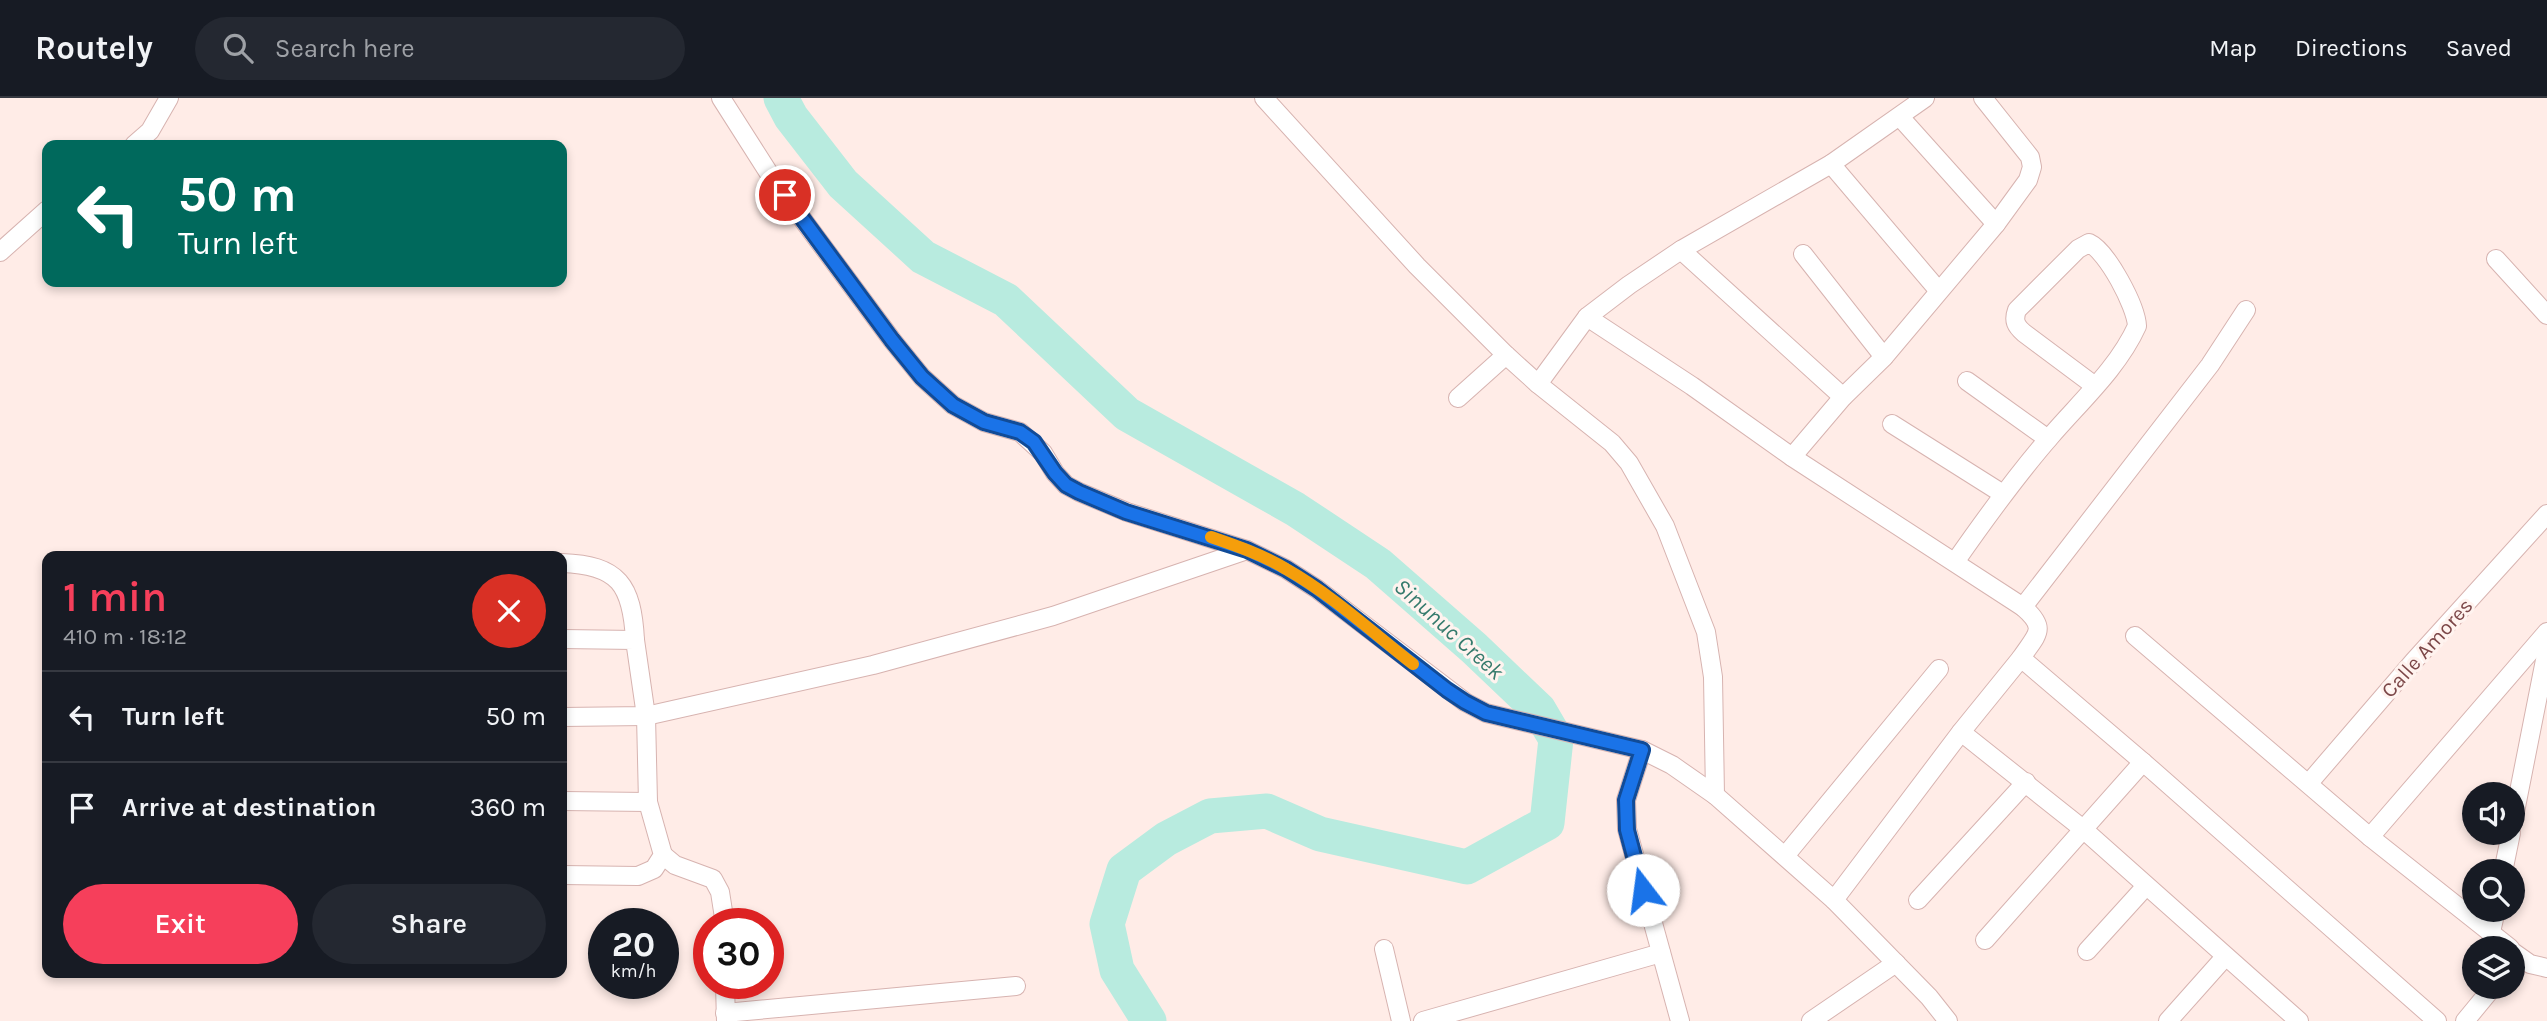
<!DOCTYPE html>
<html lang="en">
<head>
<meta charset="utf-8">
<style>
  body { margin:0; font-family:Karla,sans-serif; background:#242831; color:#f1f3f6; height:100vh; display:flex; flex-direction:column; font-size:26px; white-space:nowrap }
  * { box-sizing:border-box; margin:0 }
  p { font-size:23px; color:#9ea1a6 }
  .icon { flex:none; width:38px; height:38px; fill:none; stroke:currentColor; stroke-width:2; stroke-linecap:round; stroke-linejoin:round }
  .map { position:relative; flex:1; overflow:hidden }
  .sheet { position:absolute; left:42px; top:453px; width:525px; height:427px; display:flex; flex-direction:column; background:#171b24; border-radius:14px; box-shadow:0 4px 10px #0003 }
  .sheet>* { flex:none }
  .guide { position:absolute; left:42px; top:42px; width:525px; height:147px; border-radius:14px; box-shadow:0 4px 10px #0003; background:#00695c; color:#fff; overflow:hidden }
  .buttons { position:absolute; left:2462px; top:684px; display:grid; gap:14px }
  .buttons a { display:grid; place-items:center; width:63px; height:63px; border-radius:50%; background:#171b24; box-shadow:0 4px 10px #0003; font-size:35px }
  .speed { position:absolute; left:588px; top:810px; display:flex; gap:14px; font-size:35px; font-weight:700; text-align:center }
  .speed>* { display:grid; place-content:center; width:91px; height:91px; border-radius:50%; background:#171b24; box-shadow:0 4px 10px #0003; line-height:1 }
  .speed small { font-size:18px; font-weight:400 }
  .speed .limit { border:10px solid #d22; background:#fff; color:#111 }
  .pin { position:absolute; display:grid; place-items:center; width:60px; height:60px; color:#fff; margin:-30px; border:4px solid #fff; border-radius:50%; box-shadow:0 2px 7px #0007 }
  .me { position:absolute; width:77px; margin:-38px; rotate:345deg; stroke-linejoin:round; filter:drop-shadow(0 0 5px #0008) }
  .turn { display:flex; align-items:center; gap:24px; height:147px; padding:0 21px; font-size:32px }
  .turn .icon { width:91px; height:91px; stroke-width:2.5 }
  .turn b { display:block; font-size:49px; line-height:60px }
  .round { display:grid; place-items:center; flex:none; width:74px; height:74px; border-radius:37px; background:#242831 }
  .headline { display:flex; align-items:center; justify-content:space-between; height:119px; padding:0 21px }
  h1 { font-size:42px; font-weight:600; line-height:52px; color:#f63f5b }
  .cta { display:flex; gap:14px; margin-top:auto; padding:14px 21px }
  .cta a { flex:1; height:80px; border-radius:42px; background:#f63f5b; color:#fff; font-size:28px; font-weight:600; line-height:80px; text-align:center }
  .cta a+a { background:#242831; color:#f1f3f6 }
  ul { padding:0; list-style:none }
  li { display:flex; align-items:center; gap:21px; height:91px; padding:0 21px; border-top:2px solid #363941 }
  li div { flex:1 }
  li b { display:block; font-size:26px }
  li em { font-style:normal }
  header { display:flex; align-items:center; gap:42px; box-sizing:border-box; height:98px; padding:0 35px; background:#171b24; border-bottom:2px solid #363941 }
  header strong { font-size:33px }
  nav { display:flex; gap:38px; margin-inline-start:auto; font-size:24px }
  .search { width:490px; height:63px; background:#242831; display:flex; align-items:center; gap:18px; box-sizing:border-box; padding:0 24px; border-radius:38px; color:#9ea1a6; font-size:26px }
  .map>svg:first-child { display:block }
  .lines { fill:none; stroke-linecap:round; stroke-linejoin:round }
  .river { stroke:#b8ebdf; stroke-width:35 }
  .street-casing { stroke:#d7b3b0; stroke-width:20 }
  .street { stroke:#fff; stroke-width:18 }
  .route-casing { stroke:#114b97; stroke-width:18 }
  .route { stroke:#1a73e8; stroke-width:12 }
  .slow { stroke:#f59e0b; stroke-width:12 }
  .labels { text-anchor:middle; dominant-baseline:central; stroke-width:6; stroke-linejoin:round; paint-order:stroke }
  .street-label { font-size:21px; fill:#7c4748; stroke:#fff3ef }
  .water-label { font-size:23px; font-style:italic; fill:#367b6d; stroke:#fff3ef }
</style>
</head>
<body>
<header>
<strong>Routely</strong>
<div class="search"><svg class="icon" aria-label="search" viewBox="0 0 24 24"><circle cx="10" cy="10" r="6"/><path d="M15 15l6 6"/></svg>Search here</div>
<nav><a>Map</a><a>Directions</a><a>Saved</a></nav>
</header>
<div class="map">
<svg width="2547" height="923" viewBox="0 0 2547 923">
  <rect width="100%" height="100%" fill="#ffece7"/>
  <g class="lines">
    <path class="river" d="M 781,0 L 791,19 L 843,86 L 923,159 L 1006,202 L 1127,316 L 1295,411 L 1378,466 L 1474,550 L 1539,612 L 1556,641 L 1547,725 L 1467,769 L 1320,736 L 1267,713 L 1210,718 L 1166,741 L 1124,772 L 1107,826 L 1117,872 L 1149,923"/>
    <g class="street-casing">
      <g id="street">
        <path d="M 721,0 L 772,80 L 892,242 L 922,279 L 953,307 L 984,324 L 1020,334 L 1043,355 L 1055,375 L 1066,387 L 1079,394 L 1127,414 L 1247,452 L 1286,471 L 1317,491 L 1465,604 L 1486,615 L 1642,652 L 1672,667 L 1715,697"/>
        <path d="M 1264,0 L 1417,168 L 1506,257 L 1538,286 L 1612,345 L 1629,365 L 1665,428 L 1706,534 L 1713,579 L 1715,697 L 1834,802 L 1961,634 L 2021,560 L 2143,664 L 2437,923"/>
        <path d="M 1900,19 L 1996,126"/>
        <path d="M 134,47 L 150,33 L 169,0"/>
        <path d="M 1831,66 L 1938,192"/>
        <path d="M 1681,152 L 1843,299"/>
        <path d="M 0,154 L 47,112"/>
        <path d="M 1803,156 L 1884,259"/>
        <path d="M 2496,161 L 2547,217"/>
        <path d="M 1587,219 L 1629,187 L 1681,152 L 1831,66 L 1925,0"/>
        <path d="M 1967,283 L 2048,341"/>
        <path d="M 1538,286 L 1587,219 L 1692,288 L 1792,359 L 2023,509"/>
        <path d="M 1458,300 L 1506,257"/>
        <path d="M 1892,326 L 2003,396"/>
        <path d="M 1792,359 L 1843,299 L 1884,259 L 1996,126 L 2028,82 L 2032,69 L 2030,59 L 1983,0"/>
        <path d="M 1955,464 C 1985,421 2016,378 2050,339 C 2080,304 2118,270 2137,228 C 2136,208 2107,153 2089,145 L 2078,151 L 2017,212 C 2013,223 2016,228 2024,235 L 2095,288"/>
        <path d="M 562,465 C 619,467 632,487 635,542"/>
        <path d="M 2135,538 L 2370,739 L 2510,850"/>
        <path d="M 562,541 L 635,542 L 646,618 L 648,704 L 663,757 L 654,771 L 638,778 L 562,777"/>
        <path d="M 2021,560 C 2037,536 2048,531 2023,509 L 2210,267 L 2246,212"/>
        <path d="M 562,619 L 646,618 L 873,567 L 1053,518 L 1247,452"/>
        <path d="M 1961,634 L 2083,731 L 2299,923"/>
        <path d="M 1642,652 L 1626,702 L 1627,731 L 1680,923"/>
        <path d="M 2309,685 L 2413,564 L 2547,416"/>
        <path d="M 562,703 L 648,704"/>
        <path d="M 2513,724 L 2547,552"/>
        <path d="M 2370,739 L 2547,534"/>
        <path d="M 663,757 L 675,767 L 713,781 L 720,794 L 725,826"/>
        <path d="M 1785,758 L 1939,571"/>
        <path d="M 2503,774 L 2511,735"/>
        <path d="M 1834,802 L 1929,899 L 1948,923"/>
        <path d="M 1918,802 L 2026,684"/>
        <path d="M 2491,834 L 2496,812"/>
        <path d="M 1985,842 L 2143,664"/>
        <path d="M 1384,851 L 1401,923"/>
        <path d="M 2087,853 L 2146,788"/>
        <path d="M 2513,854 L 2530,866 L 2547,870"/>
        <path d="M 725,886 L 726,923"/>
        <path d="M 725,915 L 1016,888"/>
        <path d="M 1423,923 L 1661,855"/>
        <path d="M 1811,923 L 1896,865"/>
        <path d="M 2168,923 L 2225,859"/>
        <path d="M 2465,923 L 2493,889"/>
      </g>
    </g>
    <use href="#street" class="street"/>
  </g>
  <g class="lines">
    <g class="route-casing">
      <path id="route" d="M 785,97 L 892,242 L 922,279 L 953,307 L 984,324 L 1020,334 L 1034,344 L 1055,375 L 1066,387 L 1079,394 L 1126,414 L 1247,452 L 1286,471 L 1317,491 L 1447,592 L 1465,604 L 1486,615 L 1642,652 L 1626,702 L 1627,732 L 1643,792"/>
    </g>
    <use href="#route" class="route"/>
    <path class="slow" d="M 1211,439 C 1237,448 1263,457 1286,471 C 1332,497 1372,534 1413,566"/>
  </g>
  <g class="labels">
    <g class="street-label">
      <text transform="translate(2427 550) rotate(-48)">Calle Amores</text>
    </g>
    <g class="water-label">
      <text transform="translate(1449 531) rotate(42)">Sinunuc Creek</text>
    </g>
  </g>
</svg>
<div class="buttons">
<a><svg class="icon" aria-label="sound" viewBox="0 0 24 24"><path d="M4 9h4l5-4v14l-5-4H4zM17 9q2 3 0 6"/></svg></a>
<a><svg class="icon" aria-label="search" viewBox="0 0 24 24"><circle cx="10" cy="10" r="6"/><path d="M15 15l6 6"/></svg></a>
<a><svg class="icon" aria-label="layers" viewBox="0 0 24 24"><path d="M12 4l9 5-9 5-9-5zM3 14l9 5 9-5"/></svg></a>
</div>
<div class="speed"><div>20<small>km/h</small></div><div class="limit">30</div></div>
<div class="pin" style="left:785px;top:97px;background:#d93025"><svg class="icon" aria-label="arrive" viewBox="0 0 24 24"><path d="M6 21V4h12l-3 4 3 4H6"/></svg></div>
<svg class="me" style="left:1643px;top:792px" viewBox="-20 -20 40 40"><circle r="19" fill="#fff"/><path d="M0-13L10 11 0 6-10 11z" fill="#1a73e8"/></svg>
<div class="guide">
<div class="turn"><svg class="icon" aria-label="left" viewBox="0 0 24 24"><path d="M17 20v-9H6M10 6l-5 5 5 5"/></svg><div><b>50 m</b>Turn left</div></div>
</div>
<section class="sheet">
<div class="headline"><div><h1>1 min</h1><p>410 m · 18:12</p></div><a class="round" style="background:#d93025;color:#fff"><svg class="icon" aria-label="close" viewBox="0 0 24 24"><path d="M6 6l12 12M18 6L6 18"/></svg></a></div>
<ul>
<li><svg class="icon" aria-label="left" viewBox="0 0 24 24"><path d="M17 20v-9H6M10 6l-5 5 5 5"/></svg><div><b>Turn left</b></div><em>50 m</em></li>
<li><svg class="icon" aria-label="arrive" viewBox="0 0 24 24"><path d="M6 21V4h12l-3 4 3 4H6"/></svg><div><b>Arrive at destination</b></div><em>360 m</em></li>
</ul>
<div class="cta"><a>Exit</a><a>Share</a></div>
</section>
</div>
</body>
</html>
